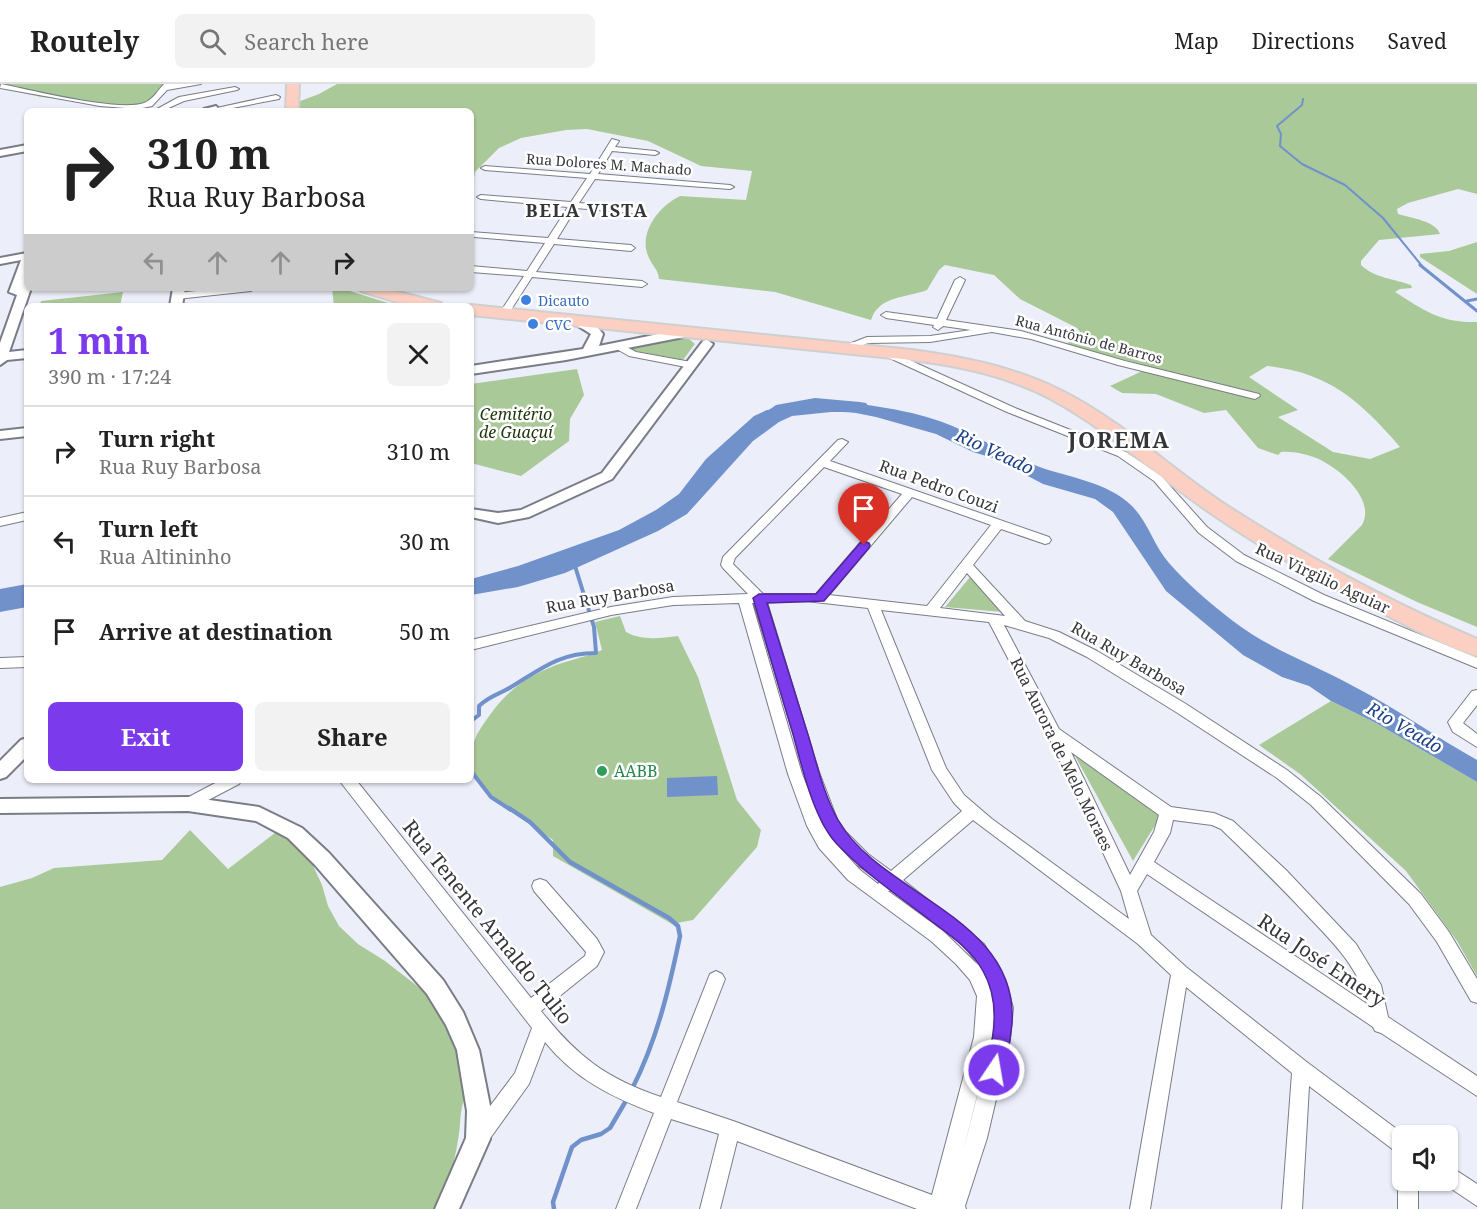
<!DOCTYPE html>
<html lang="en">
<head>
<meta charset="utf-8">
<style>
  body { margin:0; font-family:"Noto Serif",serif; background:#f2f2f2; color:#222; height:100vh; display:flex; flex-direction:column; font-size:22px; white-space:nowrap }
  * { box-sizing:border-box; margin:0 }
  p { font-size:20px; color:#767676 }
  .icon { flex:none; width:33px; height:33px; fill:none; stroke:currentColor; stroke-width:2; stroke-linecap:round; stroke-linejoin:round }
  .map { position:relative; flex:1; overflow:hidden }
  .details { position:absolute; left:24px; top:219px; width:450px; height:480px; display:flex; flex-direction:column; background:#fff; border-radius:9px; box-shadow:0 2px 4px #0004 }
  .details>* { flex:none }
  .hud { position:absolute; left:24px; top:24px; width:450px; height:183px; border-radius:9px; box-shadow:0 2px 4px #0004; background:#fff; color:#222; overflow:hidden }
  .fabs { position:absolute; left:1392px; top:1041px; display:grid; gap:12px }
  .fabs a { display:grid; place-items:center; width:66px; height:66px; border-radius:9px; background:#fff; box-shadow:0 2px 4px #0004; font-size:30px }
  .pin { position:absolute; display:grid; place-items:center; width:51px; height:51px; color:#fff; margin:-62px -26px; border-radius:50% 50% 50% 0; rotate:-45deg; box-shadow:0 0 6px #0007 }
  .pin .icon { rotate:45deg }
  .me { position:absolute; width:66px; margin:-33px; rotate:12deg; stroke-linejoin:round; filter:drop-shadow(0 0 4px #0008) }
  .turn { display:flex; align-items:center; gap:21px; height:126px; padding:0 24px; font-size:27px }
  .turn .icon { width:78px; height:78px; stroke-width:2.5 }
  .turn b { display:block; font-size:42px; line-height:51px }
  .lanes { display:flex; align-items:center; height:57px; padding:0 24px; background:#0003; justify-content:center; gap:30px; direction:ltr }
  .lanes .off { opacity:.35 }
  .round { display:grid; place-items:center; flex:none; width:63px; height:63px; border-radius:9px; background:#f2f2f2 }
  .overview { display:flex; align-items:center; justify-content:space-between; height:102px; padding:0 24px }
  h1 { font-size:36px; font-weight:700; line-height:45px; color:#7c3aed }
  .button { display:flex; gap:12px; margin-top:auto; padding:12px 24px }
  .button a { flex:1; height:69px; border-radius:9px; background:#7c3aed; color:#fff; font-size:24px; font-weight:700; line-height:69px; text-align:center }
  .button a+a { background:#f2f2f2; color:#222 }
  ul { padding:0; list-style:none }
  li { display:flex; align-items:center; gap:18px; height:90px; padding:0 24px; border-top:2px solid #e0e0e0 }
  li div { flex:1 }
  li b { display:block; font-size:22px }
  li em { font-style:normal }
  header { display:flex; align-items:center; gap:36px; box-sizing:border-box; height:84px; padding:0 30px; background:#fff; border-bottom:2px solid #e0e0e0 }
  header strong { font-size:28px }
  nav { display:flex; gap:33px; margin-inline-start:auto; font-size:21px }
  .search { width:420px; height:54px; background:#f2f2f2; display:flex; align-items:center; gap:15px; box-sizing:border-box; padding:0 21px; border-radius:9px; color:#767676; font-size:22px }
  .map>svg:first-child { display:block }
  .green { fill:#aac998; fill-rule:evenodd }
  .water { fill:#7191cb }
  .lines { fill:none; stroke-linecap:round; stroke-linejoin:round }
  .stream-far3 { stroke:#7191cb; stroke-width:2 }
  .stream-far2 { stroke:#7191cb; stroke-width:3 }
  .stream-far1 { stroke:#7191cb; stroke-width:4 }
  .stream { stroke:#7191cb; stroke-width:4.5 }
  .river { fill:#7191cb; fill-rule:evenodd }
  .minor-casing { stroke:#7a7d86; stroke-width:2 }
  .tertiary-casing { stroke:#7a7d86; stroke-width:4 }
  .trunk-casing { stroke:#cfcfd0; stroke-width:4 }
  .minor { fill:#fff; fill-rule:evenodd }
  .tertiary { fill:#fff; fill-rule:evenodd }
  .trunk { fill:#fbd0c3; fill-rule:evenodd }
  .route { fill:#7c3aed; stroke:#51269a; stroke-width:1.5 }
  .shop-dot { fill:#3f7fe0; stroke:#fff; stroke-width:2 }
  .leisure-dot { fill:#2e9e5b; stroke:#fff; stroke-width:2 }
  .labels { text-anchor:middle; dominant-baseline:central; stroke-width:5; stroke-linejoin:round; paint-order:stroke }
  .far-street-label { font-size:14px; fill:#35363a; stroke:#fff }
  .far-shop-label { font-size:14px; fill:#366cbe; stroke:#fff; text-anchor:start }
  .park-label { font-size:16px; font-style:italic; fill:#1e360b; stroke:#fff }
  .street-label { font-size:16px; fill:#35363a; stroke:#fff }
  .leisure-label { font-size:16px; fill:#27864d; stroke:#fff; text-anchor:start }
  .far-district-label { font-size:18px; font-weight:bold; letter-spacing:1.5px; fill:#35363a; stroke:#fff }
  .water-label { font-size:18px; font-style:italic; fill:#1c4186; stroke:#fff }
  .near-street-label { font-size:20px; fill:#35363a; stroke:#fff }
  .district-label { font-size:22px; font-weight:bold; letter-spacing:1.5px; fill:#35363a; stroke:#fff }
</style>
</head>
<body>
<header>
<strong>Routely</strong>
<div class="search"><svg class="icon" aria-label="search" viewBox="0 0 24 24"><circle cx="10" cy="10" r="6"/><path d="M15 15l6 6"/></svg>Search here</div>
<nav><a>Map</a><a>Directions</a><a>Saved</a></nav>
</header>
<div class="map">
<svg width="1477" height="1125" viewBox="0 0 1477 1125">
  <rect width="100%" height="100%" fill="#eceffa"/>
  <g class="green">
    <path d="M 0,0 L 170,0 L 158,12 L 141,23 L 41,13 L 0,4 Z"/>
    <path d="M 337,0 L 1477,0 L 1477,110 L 1458,105 L 1408,119 L 1397,125 L 1398,130 C 1411,134 1436,137 1440,150 L 1379,156 L 1361,177 L 1361,181 C 1374,194 1395,195 1411,201 L 1412,204 L 1400,205 L 1395,208 C 1425,227 1441,239 1477,238 L 1477,543 L 1417,518 L 1328,475 L 1362,441 C 1375,417 1345,390 1326,379 C 1312,371 1296,367 1281,368 L 1278,371 L 1258,364 L 1226,326 L 1204,329 L 1156,310 L 1122,309 L 1110,302 L 1151,283 L 1067,260 L 1080,248 L 1077,244 L 1020,215 L 994,191 L 945,181 L 939,186 L 927,206 C 907,214 879,211 871,236 L 775,208 L 659,195 C 658,185 653,183 649,174 C 637,150 659,122 680,112 L 746,116 L 752,87 L 701,82 L 648,57 L 587,45 L 566,46 L 521,54 L 499,64 L 475,88 L 471,111 L 471,27 L 296,27 L 295,19 L 319,10 ZM 1267,282 C 1330,289 1360,317 1400,363 L 1370,375 L 1333,368 L 1278,333 L 1298,326 L 1249,293 Z"/>
    <path d="M 1477,158 L 1477,210 L 1420,173 L 1420,170 L 1449,167 Z"/>
    <path d="M 332,204 L 340,204 L 398,222 L 334,222 Z"/>
    <path d="M 123,208 L 120,222 L 39,222 L 41,217 Z"/>
    <path d="M 688,254 L 695,260 L 683,276 L 635,267 L 630,264 Z"/>
    <path d="M 577,285 L 584,311 L 570,335 L 569,357 L 521,392 L 471,379 L 471,300 Z"/>
    <path d="M 971,492 L 1003,528 L 945,523 Z"/>
    <path d="M 620,532 L 626,548 C 642,557 661,554 678,552 L 698,593 L 737,716 L 761,746 L 757,763 L 693,836 L 672,840 L 553,772 L 553,756 C 526,737 493,719 475,691 C 468,679 472,658 479,647 C 499,616 514,599 549,584 C 566,576 585,574 602,566 L 595,538 Z"/>
    <path d="M 1331,617 L 1376,639 L 1477,698 L 1477,892 L 1457,857 L 1406,787 L 1300,690 L 1259,661 Z"/>
    <path d="M 1075,672 L 1162,730 L 1133,777 Z"/>
    <path d="M 284,742 L 310,775 L 322,801 L 328,822 L 339,842 L 358,860 L 385,877 L 448,926 L 469,1005 C 458,1025 462,1035 458,1056 C 454,1081 448,1102 438,1125 L 0,1125 L 0,803 L 32,794 L 54,784 L 162,776 L 190,746 L 228,785 Z"/>
  </g>
  <g class="water">
    <path d="M 845,319 C 878,321 929,330 959,345 C 985,357 1010,371 1037,382 C 1069,394 1106,397 1132,422 C 1148,438 1154,462 1169,479 C 1187,500 1211,520 1233,537 C 1269,565 1313,580 1353,602 C 1396,624 1434,652 1477,676 L 1477,698 L 1376,639 L 1331,617 L 1309,602 L 1282,593 L 1243,571 L 1166,507 L 1113,428 L 1095,415 L 1043,400 L 996,375 L 973,368 L 936,350 L 876,333 L 851,328 L 831,328 L 792,332 L 779,338 L 753,357 L 687,430 L 658,447 L 565,489 L 518,503 L 471,511 L 471,495 L 518,482 L 619,446 L 656,426 L 679,410 L 706,375 L 754,332 L 767,326 L 795,322 Z"/>
    <path d="M 27,500 L 27,523 L 0,528 L 0,505 Z"/>
    <path d="M 717,692 L 718,711 L 667,713 L 667,694 Z"/>
  </g>
  <g class="lines">
    <path class="stream-far3" d="M 1303,15 L 1302,21 L 1277,42 L 1281,50 L 1280,62 L 1302,80 L 1345,101 L 1383,134 L 1422,182"/>
    <g class="stream-far2">
      <path d="M 1420,181 L 1477,227"/>
      <path d="M 1467,217 L 1477,215"/>
    </g>
    <g class="stream-far1">
      <path d="M 471,637 L 479,631 L 479,622 C 489,612 500,610 511,603 C 541,585 559,569 596,569 L 594,543 L 575,482"/>
      <path d="M 471,687 L 491,713 L 511,726"/>
    </g>
    <g class="stream">
      <path d="M 509,724 L 530,738 L 570,778 L 669,834 L 678,842 L 680,852 C 669,905 657,956 632,1005"/>
      <path d="M 554,1125 L 553,1118 L 572,1063 L 581,1056 L 601,1050 L 610,1044 L 627,1015"/>
    </g>
    <path class="river" d="M 815,314 L 860,318 L 866,319 L 869,323 L 866,327 C 847,332 824,323 803,326 C 790,327 778,337 766,334 L 763,330 L 776,321 Z"/>
    <g class="minor-casing">
      <g id="minor">
        <path d="M 1,0 C 31,6 118,28 144,19 C 153,16 158,6 164,0 L 201,0 L 167,6 L 152,22 L 138,25 L 100,22 L 0,4 Z"/>
        <path d="M 235,3 L 239,5 L 237,6 L 184,17 L 162,27 L 157,25 L 179,13 Z"/>
        <path d="M 276,11 L 280,13 L 279,15 L 217,27 L 212,25 Z"/>
        <path d="M 612,55 L 619,57 L 615,63 L 655,67 L 659,69 L 655,71 L 612,67 L 598,90 L 730,101 L 734,103 L 730,105 L 595,95 L 579,119 L 642,124 L 646,127 L 642,130 L 576,124 L 557,155 L 631,161 L 635,164 L 631,167 L 554,160 L 536,188 L 642,197 L 647,200 L 642,203 L 532,193 L 507,232 L 501,232 L 499,230 L 524,192 L 471,188 L 471,182 L 527,187 L 545,159 L 474,153 L 471,152 L 471,148 L 548,154 L 568,123 L 481,115 L 477,113 L 481,111 L 571,118 L 587,94 L 485,86 L 481,84 L 485,82 L 590,90 Z"/>
        <path d="M 960,193 L 965,196 L 946,236 L 1021,247 L 1125,277 L 1259,310 L 1260,312 L 1255,315 L 1118,281 L 1031,255 L 992,248 L 930,258 L 868,259 L 844,267 L 839,264 L 867,253 L 930,252 L 971,246 L 943,242 L 938,246 L 933,243 L 934,241 L 886,234 L 881,231 L 886,228 L 937,235 L 955,196 Z"/>
        <path d="M 225,204 L 256,204 L 251,207 L 177,215 L 172,212 L 177,209 Z"/>
        <path d="M 619,259 L 636,268 L 691,278 L 696,281 L 691,284 L 629,272 L 615,264 L 615,260 Z"/>
        <path d="M 885,265 L 1015,324 L 1126,368 L 1162,393 L 1207,443 L 1244,471 L 1324,511 L 1477,574 L 1477,584 L 1314,517 L 1236,477 L 1199,449 L 1154,397 L 1118,372 L 1007,328 L 881,270 L 881,266 Z"/>
        <path d="M 842,355 L 848,358 L 830,377 L 1049,453 L 1051,456 L 1049,459 L 1045,460 L 1001,445 L 973,481 L 1025,537 L 1059,548 L 1097,567 L 1186,620 L 1287,686 L 1321,713 L 1421,810 L 1449,848 L 1477,895 L 1477,919 L 1471,917 L 1437,858 L 1409,820 L 1311,721 L 1277,694 L 1176,628 L 1087,573 L 1049,554 L 1004,541 L 1059,645 L 1171,723 L 1214,729 L 1233,737 L 1286,786 L 1356,860 L 1381,901 L 1388,933 L 1477,992 L 1477,1012 L 1381,949 L 1375,947 L 1373,943 L 1147,790 L 1137,807 L 1151,851 L 1186,883 L 1308,979 L 1406,1052 L 1402,1052 L 1402,1069 L 1395,1067 L 1309,1002 L 1302,1125 L 1282,1125 L 1292,989 L 1186,903 L 1150,1125 L 1130,1125 L 1171,891 L 1138,860 L 973,736 L 903,796 L 984,860 L 1006,898 L 1013,924 L 1010,955 L 987,1054 L 965,1122 L 966,1125 L 917,1125 L 737,1057 L 720,1125 L 700,1125 L 719,1050 L 671,1035 L 636,1125 L 616,1125 L 654,1029 C 611,1013 574,994 545,958 L 529,1000 L 486,1060 L 479,1062 L 472,1060 L 469,1053 L 472,1046 L 515,989 L 532,944 L 339,696 L 356,696 L 531,914 L 585,872 L 586,868 L 534,807 L 532,802 L 534,797 L 540,795 L 546,797 L 597,855 L 604,868 L 597,882 L 541,927 C 577,972 605,994 661,1013 L 710,890 L 716,887 L 722,890 L 725,895 L 677,1018 L 736,1038 L 932,1111 L 974,953 L 977,912 L 970,896 L 956,880 L 931,857 L 848,796 L 819,764 L 807,742 L 788,690 L 739,519 L 673,521 L 611,531 L 471,566 L 471,556 L 611,523 L 673,513 L 748,510 L 723,484 L 721,481 L 723,473 L 838,356 ZM 824,383 L 902,410 L 816,510 L 763,510 L 733,480 L 735,474 ZM 912,413 L 991,441 L 927,522 L 829,511 ZM 967,489 L 1005,532 L 940,524 ZM 806,517 L 868,524 L 932,686 L 954,719 L 962,727 L 891,787 L 868,770 L 846,748 L 837,735 L 819,688 L 767,518 ZM 752,519 L 754,519 L 805,688 L 822,737 L 834,756 L 856,780 L 880,797 L 878,800 L 860,786 L 831,754 L 822,740 L 802,690 ZM 881,526 L 989,538 L 1047,649 L 1121,807 L 1129,835 L 992,735 L 964,711 L 946,684 ZM 1071,668 L 1159,731 L 1154,748 L 1130,791 ZM 1173,736 L 1212,741 L 1221,745 C 1250,773 1279,801 1306,830 C 1331,857 1359,882 1367,920 L 1154,778 L 1170,749 ZM 891,806 C 917,825 963,854 978,881 L 943,847 L 888,807 ZM 994,920 L 992,955 L 962,1071 L 992,953 Z"/>
        <path d="M 27,428 L 27,436 L 0,442 L 0,434 Z"/>
        <path d="M 27,573 L 27,583 L 0,584 L 0,574 Z"/>
        <path d="M 1477,606 L 1477,621 L 1463,639 L 1477,650 L 1477,663 L 1453,648 L 1448,638 L 1472,607 Z"/>
        <path d="M 221,696 L 242,696 L 239,700 L 193,724 L 188,726 L 183,724 L 180,720 L 183,716 Z"/>
        <path d="M 1448,1081 L 1477,1100 L 1477,1122 L 1441,1098 L 1448,1096 Z"/>
        <path d="M 1402,1088 L 1402,1096 L 1418,1096 L 1418,1125 L 1398,1125 L 1398,1096 Z"/>
      </g>
    </g>
    <g class="tertiary-casing">
      <g id="tertiary">
        <path d="M 216,22 L 220,27 L 203,27 L 204,25 Z"/>
        <path d="M 27,61 L 27,67 L 0,72 L 0,66 Z"/>
        <path d="M 27,169 L 25,196 L 27,196 L 27,204 L 31,204 L 9,268 L 27,266 L 27,274 L 7,276 L 0,281 L 0,259 L 17,211 L 9,208 L 21,176 L 0,180 L 0,174 Z"/>
        <path d="M 173,204 L 185,204 L 182,222 L 170,222 Z"/>
        <path d="M 579,233 C 589,236 597,242 603,250 L 599,262 L 689,244 L 695,248 L 689,252 L 566,276 L 471,290 L 471,282 L 583,265 L 591,250 L 575,240 L 573,237 Z"/>
        <path d="M 707,256 L 713,260 L 612,395 L 529,433 L 498,439 L 471,433 L 471,425 L 498,429 L 521,426 L 602,389 L 703,257 Z"/>
        <path d="M 27,344 L 27,352 L 0,355 L 0,347 Z"/>
        <path d="M 27,654 L 27,672 L 6,693 L 0,695 L 0,677 L 21,656 Z"/>
        <path d="M 188,713 L 259,723 L 302,744 L 329,769 L 443,896 L 463,928 L 479,966 L 491,1027 L 490,1055 L 459,1125 L 435,1125 L 466,1054 L 467,1027 L 457,966 L 446,941 L 427,910 L 315,781 L 288,754 L 256,737 L 188,727 L 0,729 L 0,715 Z"/>
      </g>
    </g>
    <g class="trunk-casing">
      <g id="trunk">
        <path d="M 287,0 L 299,0 L 298,27 L 286,27 Z"/>
        <path d="M 359,204 L 383,204 L 441,219 L 443,222 L 410,222 L 361,207 Z"/>
        <path d="M 471,221 L 912,266 C 963,273 1014,283 1060,306 C 1123,337 1174,388 1232,425 C 1310,475 1392,519 1477,555 L 1477,572 C 1447,563 1418,547 1390,533 C 1323,499 1256,462 1195,418 C 1147,383 1103,343 1051,315 C 1008,292 960,282 912,276 L 471,231 L 471,222 L 468,222 Z"/>
      </g>
    </g>
    <use href="#minor" class="minor"/>
    <use href="#tertiary" class="tertiary"/>
    <use href="#trunk" class="trunk"/>
  </g>
  <path class="route" d="M 864,457 L 869,459 L 870,461 L 869,464 L 824,517 L 767,519 C 781,564 795,609 809,654 C 817,681 824,711 838,736 C 880,811 1019,833 1012,939 C 1010,957 1008,976 1001,992 L 994,995 L 988,992 C 983,982 989,969 992,957 C 996,934 995,908 983,887 C 971,865 950,851 931,837 C 899,812 864,789 836,759 C 813,733 802,683 793,650 C 779,604 766,559 753,514 L 759,510 L 816,510 L 860,459 Z"/>
  <g class="shop-dot">
    <circle cx="526" cy="216" r="6"/>
    <circle cx="533" cy="240" r="6"/>
  </g>
  <circle class="leisure-dot" cx="602" cy="687" r="6"/>
  <g class="labels">
    <g class="far-street-label">
      <text transform="translate(609 80) rotate(4)">Rua Dolores M. Machado</text>
      <text transform="translate(1089 255) rotate(15)">Rua Antônio de Barros</text>
    </g>
    <g class="far-shop-label">
      <text x="538" y="216">Dicauto</text>
      <text x="545" y="240">CVC</text>
    </g>
    <g class="park-label">
      <text x="516" y="330">Cemitério<tspan x="516" dy="18">de Guaçuí</tspan></text>
    </g>
    <g class="street-label">
      <text transform="translate(939 402) rotate(20)">Rua Pedro Couzi</text>
      <text transform="translate(1323 494) rotate(25)">Rua Virgilio Aguiar</text>
      <text transform="translate(610 512) rotate(-10)">Rua Ruy Barbosa</text>
      <text transform="translate(1129 574) rotate(30)">Rua Ruy Barbosa</text>
      <text transform="translate(1062 670) rotate(64)">Rua Aurora de Melo Moraes</text>
    </g>
    <g class="leisure-label">
      <text x="614" y="687">AABB</text>
    </g>
    <g class="far-district-label">
      <text x="587" y="126">BELA VISTA</text>
    </g>
    <g class="water-label">
      <text transform="translate(995 367) rotate(25)">Rio Veado</text>
      <text transform="translate(1405 643) rotate(30)">Rio Veado</text>
    </g>
    <g class="near-street-label">
      <text transform="translate(488 838) rotate(51)">Rua Tenente Arnaldo Tulio</text>
      <text transform="translate(1322 876) rotate(34)">Rua José Emery</text>
    </g>
    <g class="district-label">
      <text x="1119" y="355">JOREMA</text>
    </g>
  </g>
</svg>
<div class="fabs">
<a><svg class="icon" aria-label="sound" viewBox="0 0 24 24"><path d="M4 9h4l5-4v14l-5-4H4zM17 9q2 3 0 6"/></svg></a>
</div>
<div class="pin" style="left:864px;top:461px;background:#d93025"><svg class="icon" aria-label="arrive" viewBox="0 0 24 24"><path d="M6 21V4h12l-3 4 3 4H6"/></svg></div>
<svg class="me" style="left:994px;top:986px" viewBox="-20 -20 40 40"><circle r="17" fill="#7c3aed" stroke="#fff" stroke-width="3"/><path d="M0-11L8 9 0 5-8 9z" fill="#fff"/></svg>
<div class="hud">
<div class="turn"><svg class="icon" aria-label="right" viewBox="0 0 24 24"><path d="M7 20v-9h11M14 6l5 5-5 5"/></svg><div><b>310 m</b>Rua Ruy Barbosa</div></div>
<div class="lanes"><svg class="icon off" aria-label="left" viewBox="0 0 24 24"><path d="M17 20v-9H6M10 6l-5 5 5 5"/></svg><svg class="icon off" aria-label="ahead" viewBox="0 0 24 24"><path d="M12 20V5M6 11l6-6 6 6"/></svg><svg class="icon off" aria-label="ahead" viewBox="0 0 24 24"><path d="M12 20V5M6 11l6-6 6 6"/></svg><svg class="icon" aria-label="right" viewBox="0 0 24 24"><path d="M7 20v-9h11M14 6l5 5-5 5"/></svg></div>
</div>
<section class="details">
<div class="overview"><div><h1>1 min</h1><p>390 m · 17:24</p></div><a class="round"><svg class="icon" aria-label="close" viewBox="0 0 24 24"><path d="M6 6l12 12M18 6L6 18"/></svg></a></div>
<ul>
<li><svg class="icon" aria-label="right" viewBox="0 0 24 24"><path d="M7 20v-9h11M14 6l5 5-5 5"/></svg><div><b>Turn right</b><p>Rua Ruy Barbosa</p></div><em>310 m</em></li>
<li><svg class="icon" aria-label="left" viewBox="0 0 24 24"><path d="M17 20v-9H6M10 6l-5 5 5 5"/></svg><div><b>Turn left</b><p>Rua Altininho</p></div><em>30 m</em></li>
<li><svg class="icon" aria-label="arrive" viewBox="0 0 24 24"><path d="M6 21V4h12l-3 4 3 4H6"/></svg><div><b>Arrive at destination</b></div><em>50 m</em></li>
</ul>
<div class="button"><a>Exit</a><a>Share</a></div>
</section>
</div>
</body>
</html>
